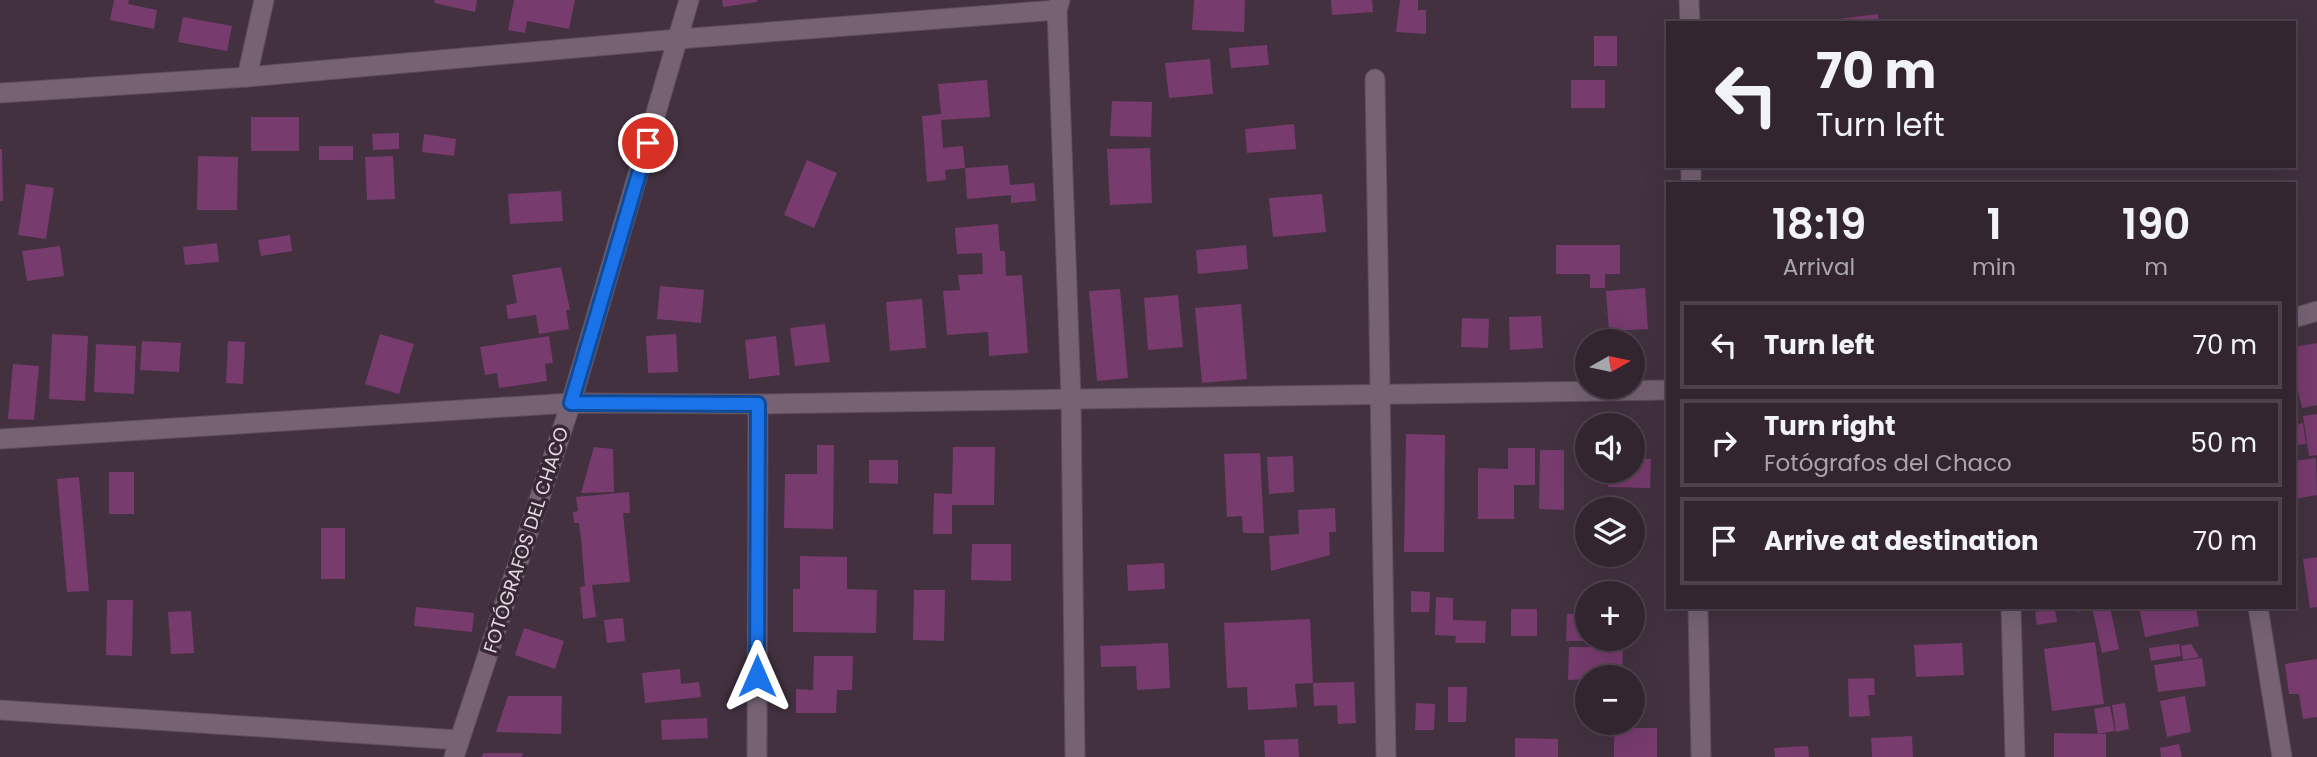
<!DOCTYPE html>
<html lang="en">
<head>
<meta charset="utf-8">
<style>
  body { margin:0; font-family:Poppins,sans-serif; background:#3d313c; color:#f1f3f6; height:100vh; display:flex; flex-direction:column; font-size:26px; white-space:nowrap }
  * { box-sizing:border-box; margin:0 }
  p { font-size:23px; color:#a8a5ab }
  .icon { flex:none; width:38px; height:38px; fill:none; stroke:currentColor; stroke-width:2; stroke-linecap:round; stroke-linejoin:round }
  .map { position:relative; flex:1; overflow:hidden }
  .panel { position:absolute; left:1666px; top:182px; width:630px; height:427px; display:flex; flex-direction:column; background:#322530; border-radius:0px; box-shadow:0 7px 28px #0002,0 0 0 2px #4d424c }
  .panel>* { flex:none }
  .guide { position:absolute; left:1666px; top:21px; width:630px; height:147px; border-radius:0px; box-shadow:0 7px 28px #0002,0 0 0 2px #4d424c; background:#322530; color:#f1f3f6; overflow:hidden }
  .needle { width:46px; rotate:81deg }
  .buttons { position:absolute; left:1575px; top:329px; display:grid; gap:14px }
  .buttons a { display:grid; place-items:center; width:70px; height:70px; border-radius:50%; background:#322530; box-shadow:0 7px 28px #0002,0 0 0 2px #4d424c; font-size:35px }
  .pin { position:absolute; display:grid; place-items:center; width:60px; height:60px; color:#fff; margin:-30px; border:4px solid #fff; border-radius:50%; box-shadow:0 2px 7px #0007 }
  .me { position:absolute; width:77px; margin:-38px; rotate:0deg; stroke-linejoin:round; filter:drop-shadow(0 0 5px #0008) }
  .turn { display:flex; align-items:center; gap:24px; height:147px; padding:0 35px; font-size:32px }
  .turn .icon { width:91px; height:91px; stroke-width:2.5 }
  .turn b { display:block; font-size:49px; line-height:60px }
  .eta { display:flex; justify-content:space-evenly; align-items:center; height:119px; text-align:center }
  .eta b { font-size:42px; font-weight:600; line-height:49px }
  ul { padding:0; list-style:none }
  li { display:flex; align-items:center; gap:21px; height:88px; margin:0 14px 10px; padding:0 21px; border:4px solid #4d424c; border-radius:0px }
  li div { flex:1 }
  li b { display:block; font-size:26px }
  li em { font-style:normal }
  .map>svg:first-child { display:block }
  .building { fill:#773b6e }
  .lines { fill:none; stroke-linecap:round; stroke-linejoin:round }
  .minor-casing { stroke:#5d4e5a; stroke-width:21 }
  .tertiary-casing { stroke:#5d4e5a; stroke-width:21 }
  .minor { stroke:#766273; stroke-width:19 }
  .tertiary { stroke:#766273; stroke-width:19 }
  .route-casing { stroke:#114b97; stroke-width:18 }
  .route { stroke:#1a73e8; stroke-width:12 }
  .labels { text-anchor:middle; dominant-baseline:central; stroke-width:7; stroke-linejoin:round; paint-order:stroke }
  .street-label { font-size:19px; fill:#e3d8e1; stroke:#382735 }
</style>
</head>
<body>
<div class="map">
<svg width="2317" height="757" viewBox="0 0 2317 757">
  <rect width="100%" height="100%" fill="#433140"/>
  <g class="building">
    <path d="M 114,0 L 129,0 L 128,4 L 157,10 L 154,29 L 110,20 Z"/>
    <path d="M 435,0 L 477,0 L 475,12 L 434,3 Z"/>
    <path d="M 514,0 L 575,0 L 569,29 L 527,21 L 525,33 L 508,30 Z"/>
    <path d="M 722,0 L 757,0 L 757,2 L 723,7 Z"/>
    <path d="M 1194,0 L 1245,0 L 1244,32 L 1192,30 Z"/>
    <path d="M 1331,0 L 1372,0 L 1373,12 L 1332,15 Z"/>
    <path d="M 1400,0 L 1418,0 L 1418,10 L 1426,10 L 1426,34 L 1396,32 Z"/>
    <path d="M 1878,14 L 1879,23 L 1831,23 L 1831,20 Z"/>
    <path d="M 183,17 L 232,26 L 227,51 L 178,42 Z"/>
    <rect x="1594" y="36" width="23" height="30"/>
    <path d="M 1267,45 L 1269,65 L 1231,68 L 1229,48 Z"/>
    <path d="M 1210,59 L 1213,94 L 1169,98 L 1165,63 Z"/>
    <path d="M 987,80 L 990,117 L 941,120 L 943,148 L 963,146 L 965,168 L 945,170 L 946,180 L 927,182 L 922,116 L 941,114 L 938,84 Z"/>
    <rect x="1571" y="80" width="34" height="28"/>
    <path d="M 1112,101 L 1152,102 L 1151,137 L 1110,136 Z"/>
    <rect x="251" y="117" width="48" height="34"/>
    <path d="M 1294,124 L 1296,149 L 1247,153 L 1245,129 Z"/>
    <path d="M 399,133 L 399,149 L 373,150 L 372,134 Z"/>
    <path d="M 424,134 L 456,139 L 454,156 L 422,152 Z"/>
    <rect x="319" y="146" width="34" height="14"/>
    <path d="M 1150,148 L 1152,203 L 1110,205 L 1107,149 Z"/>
    <path d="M 0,149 L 2,149 L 3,201 L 0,201 Z"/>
    <path d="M 198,156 L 238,157 L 237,210 L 197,210 Z"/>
    <path d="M 393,156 L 395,199 L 367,200 L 365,157 Z"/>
    <path d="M 807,160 L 837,173 L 814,228 L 784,215 Z"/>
    <path d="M 1008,165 L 1010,185 L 1034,183 L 1036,201 L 1011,203 L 1011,195 L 967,199 L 965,168 Z"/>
    <path d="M 26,184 L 54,188 L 46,239 L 18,235 Z"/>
    <path d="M 561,191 L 563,221 L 510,224 L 508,194 Z"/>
    <path d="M 1322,194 L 1326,232 L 1273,237 L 1269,198 Z"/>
    <path d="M 998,224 L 1000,251 L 1005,251 L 1006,276 L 1022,275 L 1028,353 L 989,356 L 988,332 L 947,335 L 943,291 L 960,290 L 958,275 L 983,274 L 982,253 L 957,254 L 955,228 Z"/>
    <path d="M 290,235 L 292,251 L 261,256 L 258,240 Z"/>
    <path d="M 217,243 L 219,262 L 185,265 L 183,247 Z"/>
    <path d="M 1246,245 L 1248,269 L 1198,274 L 1196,250 Z"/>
    <path d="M 1556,245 L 1620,245 L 1620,274 L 1605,274 L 1605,288 L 1590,288 L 1590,274 L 1556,274 Z"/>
    <path d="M 60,246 L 64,276 L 27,281 L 22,251 Z"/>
    <path d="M 561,267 L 570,310 L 566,310 L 569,329 L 539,334 L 536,315 L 508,319 L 506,305 L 517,303 L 512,275 Z"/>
    <path d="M 660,286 L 704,290 L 701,323 L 657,319 Z"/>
    <path d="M 1645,288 L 1648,329 L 1609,331 L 1606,291 Z"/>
    <path d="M 1120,289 L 1128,378 L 1097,381 L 1089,291 Z"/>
    <path d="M 1178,295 L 1183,347 L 1148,350 L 1144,298 Z"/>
    <path d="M 922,299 L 926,348 L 890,351 L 886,302 Z"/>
    <path d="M 1241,304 L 1247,379 L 1202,383 L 1195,308 Z"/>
    <path d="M 1541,316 L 1543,348 L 1510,350 L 1509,317 Z"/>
    <path d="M 1462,318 L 1489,319 L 1488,348 L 1461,347 Z"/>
    <path d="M 825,324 L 830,362 L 795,366 L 790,328 Z"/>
    <path d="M 52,334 L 88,336 L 85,401 L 49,399 Z"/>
    <path d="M 380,334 L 414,344 L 399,394 L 365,384 Z"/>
    <path d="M 676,334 L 678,372 L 648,373 L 646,336 Z"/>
    <path d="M 549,336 L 553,363 L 545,364 L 547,381 L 499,388 L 497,373 L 485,375 L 480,347 Z"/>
    <path d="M 776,336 L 780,375 L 749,379 L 745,340 Z"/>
    <path d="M 142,341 L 181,343 L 179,372 L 140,370 Z"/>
    <path d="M 228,341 L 245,342 L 243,384 L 226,383 Z"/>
    <path d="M 2317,343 L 2317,405 L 2302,408 L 2294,373 L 2294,347 Z"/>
    <path d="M 96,344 L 136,346 L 134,394 L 94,392 Z"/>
    <path d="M 13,364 L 39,366 L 34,420 L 8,419 Z"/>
    <path d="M 2317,414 L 2317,455 L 2309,456 L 2303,416 Z"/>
    <path d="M 2303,423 L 2306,444 L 2294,445 L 2294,425 Z"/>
    <path d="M 1406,434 L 1445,435 L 1444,552 L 1404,552 Z"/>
    <path d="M 817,445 L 834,445 L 833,529 L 784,528 L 785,474 L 817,474 Z"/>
    <path d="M 594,447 L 613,449 L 614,492 L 581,493 Z"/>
    <path d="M 953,447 L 995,447 L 994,505 L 952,505 L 952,534 L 933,534 L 934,493 L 952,494 Z"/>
    <path d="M 1508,448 L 1535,448 L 1535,485 L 1514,485 L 1514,519 L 1478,519 L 1478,468 L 1508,469 Z"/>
    <path d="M 1540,450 L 1564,450 L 1564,510 L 1539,509 Z"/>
    <path d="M 1260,453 L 1264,533 L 1243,533 L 1242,516 L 1227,517 L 1224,454 Z"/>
    <path d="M 1293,456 L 1294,492 L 1269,494 L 1267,457 Z"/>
    <path d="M 1633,458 L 1651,459 L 1650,488 L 1608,487 L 1608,471 L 1633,471 Z"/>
    <path d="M 2316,458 L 2317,495 L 2294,499 L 2294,461 Z"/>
    <path d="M 869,460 L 898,460 L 898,484 L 869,483 Z"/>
    <rect x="109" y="472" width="25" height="42"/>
    <path d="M 79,477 L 89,591 L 67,592 L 57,479 Z"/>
    <path d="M 629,492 L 630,513 L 623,513 L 630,582 L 592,585 L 596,617 L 583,619 L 580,587 L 585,586 L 581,538 L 579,523 L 574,523 L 573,512 L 578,511 L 576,497 Z"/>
    <path d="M 1335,508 L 1336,532 L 1329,532 L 1330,555 L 1271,571 L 1269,536 L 1299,534 L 1298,510 Z"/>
    <rect x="321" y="528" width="24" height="51"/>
    <path d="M 972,544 L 1011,544 L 1011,581 L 971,580 Z"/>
    <path d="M 800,556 L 847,557 L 847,589 L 877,590 L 876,633 L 793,632 L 793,589 L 800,589 Z"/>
    <path d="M 2317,557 L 2317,607 L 2310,608 L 2303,559 Z"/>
    <path d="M 1164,563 L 1165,589 L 1128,591 L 1127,565 Z"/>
    <path d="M 914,590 L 945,590 L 944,641 L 913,640 Z"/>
    <path d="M 1411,591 L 1430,592 L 1429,612 L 1411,612 Z"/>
    <path d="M 1436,597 L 1453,598 L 1453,620 L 1486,621 L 1485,643 L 1455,643 L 1456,636 L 1435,635 Z"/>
    <path d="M 107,600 L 133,600 L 132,656 L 106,655 Z"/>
    <path d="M 416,607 L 474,613 L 472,632 L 414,626 Z"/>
    <path d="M 2076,607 L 2090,607 L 2090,610 L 2077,612 Z"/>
    <path d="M 2092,607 L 2110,607 L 2119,649 L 2102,653 Z"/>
    <path d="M 2139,607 L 2196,607 L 2199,626 L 2145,637 Z"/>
    <rect x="1511" y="609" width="26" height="27"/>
    <path d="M 2055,609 L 2057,622 L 2037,625 L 2035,612 Z"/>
    <path d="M 191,611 L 194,653 L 171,654 L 168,612 Z"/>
    <path d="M 1567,614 L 1587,614 L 1587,639 L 1591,639 L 1591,641 L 1566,641 Z"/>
    <path d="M 623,618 L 625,641 L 607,643 L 604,620 Z"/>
    <path d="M 1310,619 L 1313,683 L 1295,684 L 1297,707 L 1248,710 L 1247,687 L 1227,688 L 1224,623 Z"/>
    <path d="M 524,628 L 564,641 L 555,669 L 515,655 Z"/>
    <path d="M 2095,642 L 2104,704 L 2052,711 L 2044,649 Z"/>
    <path d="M 1168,643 L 1170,688 L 1137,690 L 1136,666 L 1101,667 L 1100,646 Z"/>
    <path d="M 1962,643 L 1964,675 L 1916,677 L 1914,645 Z"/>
    <path d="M 2179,644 L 2181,656 L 2151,661 L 2149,648 Z"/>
    <path d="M 2191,644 L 2199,657 L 2183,660 L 2181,646 Z"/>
    <path d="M 1569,647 L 1623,647 L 1622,677 L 1568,680 Z"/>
    <path d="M 814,656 L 853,656 L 852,690 L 837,690 L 836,713 L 796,713 L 796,689 L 813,690 Z"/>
    <path d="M 2202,658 L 2206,686 L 2158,692 L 2154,665 Z"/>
    <path d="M 2317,659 L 2317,717 L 2303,719 L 2299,694 L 2289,694 L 2285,664 Z"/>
    <path d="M 680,669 L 681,684 L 699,682 L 701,697 L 645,703 L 642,673 Z"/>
    <path d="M 1874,678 L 1875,695 L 1868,695 L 1870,716 L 1849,717 L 1848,679 Z"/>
    <path d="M 1354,682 L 1356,723 L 1338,724 L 1337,705 L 1314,706 L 1313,683 Z"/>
    <path d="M 1448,687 L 1467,687 L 1466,722 L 1448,722 Z"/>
    <path d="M 508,696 L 562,696 L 561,734 L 496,732 Z"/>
    <path d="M 2185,696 L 2191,732 L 2167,737 L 2160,701 Z"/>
    <path d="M 1416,703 L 1435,704 L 1434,730 L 1415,730 Z"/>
    <path d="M 2125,703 L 2129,729 L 2116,732 L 2112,705 Z"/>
    <path d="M 2110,706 L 2115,731 L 2098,734 L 2094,709 Z"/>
    <path d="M 707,718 L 708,738 L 662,740 L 661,720 Z"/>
    <rect x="1614" y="728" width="43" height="29"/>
    <path d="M 2054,733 L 2106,734 L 2106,757 L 2054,757 Z"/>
    <path d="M 1912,736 L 1913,757 L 1872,757 L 1871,738 Z"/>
    <path d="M 1515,738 L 1558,739 L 1558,757 L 1515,757 Z"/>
    <path d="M 1298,739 L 1299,757 L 1265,757 L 1264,740 Z"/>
    <path d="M 2179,744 L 2182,757 L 2161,757 L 2160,748 Z"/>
    <path d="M 1808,746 L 1809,757 L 1775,757 L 1774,748 Z"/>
    <path d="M 483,753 L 523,753 L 522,757 L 482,757 Z"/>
  </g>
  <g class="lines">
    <g class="minor-casing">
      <g id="minor">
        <path d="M 1060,0 L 1057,10 L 1071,397 L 1075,757"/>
        <path d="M 1689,0 L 1690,23"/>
        <path d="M 247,77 L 264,0"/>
        <path d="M 1375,79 L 1386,757"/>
        <path d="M 0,93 L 247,77 L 678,39 L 1057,10"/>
        <path d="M 1691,166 L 1691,184"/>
        <path d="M 2294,318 L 2317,311"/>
        <path d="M 0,439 L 571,403 L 758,404 L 1668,390"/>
        <path d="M 1698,607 L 1701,757"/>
        <path d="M 2011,607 L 2015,757"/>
        <path d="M 2258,607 L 2282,757"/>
        <path d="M 0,710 L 459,740"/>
        <path d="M 757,757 L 758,404"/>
      </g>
    </g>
    <g class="tertiary-casing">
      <path id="tertiary" d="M 454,757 L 571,403 L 689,0"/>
    </g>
    <use href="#minor" class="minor"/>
    <use href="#tertiary" class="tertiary"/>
  </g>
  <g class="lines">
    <g class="route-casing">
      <path id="route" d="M 648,143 L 571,403 L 758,404 L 757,676"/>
    </g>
    <use href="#route" class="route"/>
  </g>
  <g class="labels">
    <g class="street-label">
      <text transform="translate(526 540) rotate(-72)">FOTÓGRAFOS DEL CHACO</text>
    </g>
  </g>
</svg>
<div class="buttons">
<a><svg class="needle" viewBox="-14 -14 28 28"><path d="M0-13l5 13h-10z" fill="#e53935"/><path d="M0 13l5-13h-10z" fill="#a8a5ab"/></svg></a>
<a><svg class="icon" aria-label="sound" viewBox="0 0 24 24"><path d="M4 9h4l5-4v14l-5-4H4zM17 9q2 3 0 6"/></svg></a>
<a><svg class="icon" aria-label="layers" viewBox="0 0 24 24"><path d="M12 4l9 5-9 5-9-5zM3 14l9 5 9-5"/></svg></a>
<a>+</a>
<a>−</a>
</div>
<div class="pin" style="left:648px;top:143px;background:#d93025"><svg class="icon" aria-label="arrive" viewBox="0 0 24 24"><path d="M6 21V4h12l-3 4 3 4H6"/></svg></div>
<svg class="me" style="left:757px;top:676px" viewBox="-20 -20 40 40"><path d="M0-17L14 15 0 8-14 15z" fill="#1a73e8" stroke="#fff" stroke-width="4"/></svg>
<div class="guide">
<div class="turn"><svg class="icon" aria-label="left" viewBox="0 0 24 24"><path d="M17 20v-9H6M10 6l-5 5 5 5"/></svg><div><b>70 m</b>Turn left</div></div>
</div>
<section class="panel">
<div class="eta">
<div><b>18:19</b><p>Arrival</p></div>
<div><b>1</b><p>min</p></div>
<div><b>190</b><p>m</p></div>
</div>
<ul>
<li><svg class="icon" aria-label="left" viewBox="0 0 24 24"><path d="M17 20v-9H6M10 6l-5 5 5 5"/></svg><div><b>Turn left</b></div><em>70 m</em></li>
<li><svg class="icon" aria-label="right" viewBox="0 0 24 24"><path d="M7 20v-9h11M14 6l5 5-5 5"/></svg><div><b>Turn right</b><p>Fotógrafos del Chaco</p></div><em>50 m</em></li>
<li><svg class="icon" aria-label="arrive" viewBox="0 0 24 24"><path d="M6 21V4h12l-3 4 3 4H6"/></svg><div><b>Arrive at destination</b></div><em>70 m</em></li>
</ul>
</section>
</div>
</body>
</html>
